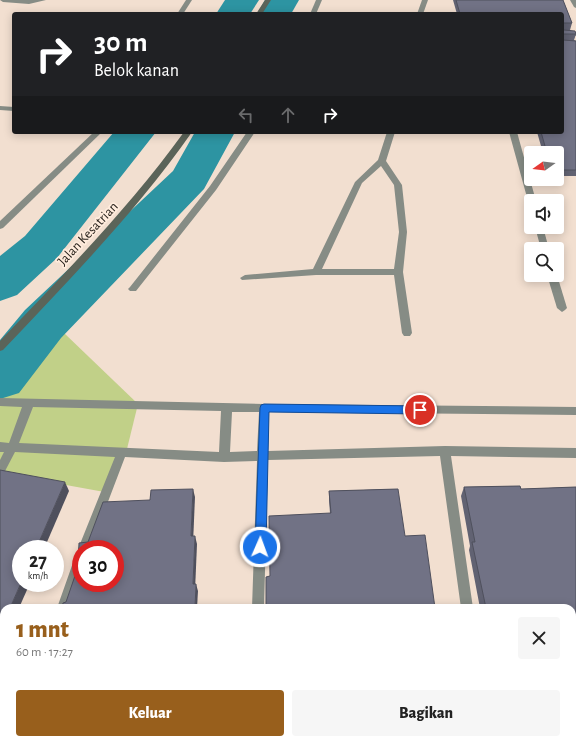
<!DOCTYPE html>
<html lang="id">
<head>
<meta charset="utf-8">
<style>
  body { margin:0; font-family:"Alegreya Sans",sans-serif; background:#f6f6f6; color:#222; height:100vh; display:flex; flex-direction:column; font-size:15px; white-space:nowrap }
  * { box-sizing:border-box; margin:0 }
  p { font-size:13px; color:#767676 }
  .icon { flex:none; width:22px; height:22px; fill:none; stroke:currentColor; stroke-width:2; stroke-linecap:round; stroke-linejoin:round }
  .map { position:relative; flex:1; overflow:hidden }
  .panel { position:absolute; left:0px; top:604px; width:576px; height:140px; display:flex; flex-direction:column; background:#fff; border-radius:12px 12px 0 0; box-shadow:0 2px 10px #0003 }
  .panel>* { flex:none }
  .guide { position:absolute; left:12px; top:12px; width:552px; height:122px; border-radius:4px; box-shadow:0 2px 10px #0003; background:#202124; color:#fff; overflow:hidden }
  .needle { width:26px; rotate:256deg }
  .fabs { position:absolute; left:524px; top:146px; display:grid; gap:8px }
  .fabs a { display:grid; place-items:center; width:40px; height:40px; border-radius:4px; background:#fff; box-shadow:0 2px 10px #0003; font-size:20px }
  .speed { position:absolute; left:12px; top:540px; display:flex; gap:8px; font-size:20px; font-weight:700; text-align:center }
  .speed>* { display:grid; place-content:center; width:52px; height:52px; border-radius:50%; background:#fff; box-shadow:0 2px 10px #0003; line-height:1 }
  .speed small { font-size:10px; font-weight:400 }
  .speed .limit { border:6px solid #d22; background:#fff; color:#111 }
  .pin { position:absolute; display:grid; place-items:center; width:34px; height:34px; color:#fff; margin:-17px; border:2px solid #fff; border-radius:50%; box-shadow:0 1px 4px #0007 }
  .me { position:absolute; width:44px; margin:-22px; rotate:2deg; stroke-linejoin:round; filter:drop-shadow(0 0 3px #0008) }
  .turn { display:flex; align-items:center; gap:14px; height:84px; padding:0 16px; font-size:18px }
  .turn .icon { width:52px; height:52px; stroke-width:2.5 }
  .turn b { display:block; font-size:28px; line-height:34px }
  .lanes { display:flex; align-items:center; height:38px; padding:0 16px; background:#0003; justify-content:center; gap:20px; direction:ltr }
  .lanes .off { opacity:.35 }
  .round { display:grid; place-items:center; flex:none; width:42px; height:42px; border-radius:4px; background:#f6f6f6 }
  .summary { display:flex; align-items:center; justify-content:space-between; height:68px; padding:0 16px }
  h1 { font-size:24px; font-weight:800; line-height:30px; color:#985f1c }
  .action { display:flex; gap:8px; margin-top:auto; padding:8px 16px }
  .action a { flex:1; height:46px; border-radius:4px; background:#985f1c; color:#fff; font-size:16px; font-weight:800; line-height:46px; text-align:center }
  .action a+a { background:#f6f6f6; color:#222 }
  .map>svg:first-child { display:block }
  .green { fill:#c1d088 }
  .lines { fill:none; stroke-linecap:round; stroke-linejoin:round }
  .river { fill:#2d94a2; fill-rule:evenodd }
  .street { fill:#868c85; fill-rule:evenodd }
  .secondary { fill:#5b6459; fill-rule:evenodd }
  .wall { fill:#616272 }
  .shaded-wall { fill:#4f505d }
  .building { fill:#717285; stroke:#4f505d; fill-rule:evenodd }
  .route { fill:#1a73e8; stroke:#114b97 }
  .labels { text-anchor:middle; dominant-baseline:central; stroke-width:3.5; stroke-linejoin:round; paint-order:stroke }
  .street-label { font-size:14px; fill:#221c16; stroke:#ffecdd }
</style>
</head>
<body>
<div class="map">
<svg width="576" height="744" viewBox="0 0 576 744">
  <rect width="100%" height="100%" fill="#f2dfd0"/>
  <path class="green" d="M 39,309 L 138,404 L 126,453 L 110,493 L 0,473 L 0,353 Z"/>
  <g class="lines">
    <g class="river">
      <path d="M 225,0 L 259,0 L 250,14 L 216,14 Z"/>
      <path d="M 265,0 L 299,0 L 291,14 L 257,14 Z"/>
      <path d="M 114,132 L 156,132 L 57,258 L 17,295 L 0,301 L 0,256 L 25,236 Z"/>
      <path d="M 195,132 L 235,132 L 204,189 L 61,338 L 19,393 L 0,399 L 0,340 L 25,310 L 173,171 Z"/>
    </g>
    <g class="street">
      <path d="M 0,0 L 46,0 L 29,4 L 3,2 Z"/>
      <path d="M 186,0 L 192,0 L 183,14 L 177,14 Z"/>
      <path d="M 316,0 L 322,0 L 316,14 L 310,14 Z"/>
      <path d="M 422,0 L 428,0 L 423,14 L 417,14 Z"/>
      <path d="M 570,0 L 576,0 L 576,8 L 574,7 Z"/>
      <path d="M 562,31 L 576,32 L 576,36 L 562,35 Z"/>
      <path d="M 0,106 L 14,107 L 14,111 L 0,110 Z"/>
      <path d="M 94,132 L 102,132 L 3,228 L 0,229 L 0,221 Z"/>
      <path d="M 247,132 L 255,132 L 216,190 L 136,291 L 130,291 L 128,289 L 130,287 L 210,186 Z"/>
      <path d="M 387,132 L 395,132 L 386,161 L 402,185 L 407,232 L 403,272 L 412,333 L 410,336 L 404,336 L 402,333 L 394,275 L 316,275 L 242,280 L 240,278 L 245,275 L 313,269 L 355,182 L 378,160 ZM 381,166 L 394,185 L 399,232 L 394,269 L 322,269 L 362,183 Z"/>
      <path d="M 509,132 L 517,132 L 536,201 L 531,201 L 531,203 L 528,201 Z"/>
      <path d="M 535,227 L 543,227 L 549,249 L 541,249 Z"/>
      <path d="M 547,275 L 557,275 L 567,308 L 565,310 L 562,312 L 557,308 Z"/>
      <path d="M 0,398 L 264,404 L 576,407 L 576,415 L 269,412 L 268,451 L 445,446 L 576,448 L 576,458 L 451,456 L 473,608 L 461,608 L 440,456 L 268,460 L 264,608 L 252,608 L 257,461 L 224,462 L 125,457 L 90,549 L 81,549 L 81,574 L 69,608 L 57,608 L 75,557 L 77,553 L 79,552 L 78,549 L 115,457 L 15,452 L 4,473 L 0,475 L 0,460 L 4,452 L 0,452 L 0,442 L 9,443 L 22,407 L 0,406 ZM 33,407 L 221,411 L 219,452 L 19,443 ZM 232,412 L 259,412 L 257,451 L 230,452 Z"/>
      <path d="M 22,740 L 36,740 L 35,744 L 21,744 Z"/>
      <rect x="246" y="740" width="14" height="4"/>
      <path d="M 477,740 L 491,740 L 492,744 L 478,744 Z"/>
    </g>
    <g class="secondary">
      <path d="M 265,0 L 271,0 L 262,14 L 256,14 Z"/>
      <path d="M 184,132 L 192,132 C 137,211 69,280 3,350 L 0,351 L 0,341 C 64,274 129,208 184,132 Z"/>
    </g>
  </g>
  <g class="wall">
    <path d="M 453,0 L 563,0 L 572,23 L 570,30 L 576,34 L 574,40 L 576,41 L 576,176 L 557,176 L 557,153 L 543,153 L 537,132 L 562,132 L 562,14 L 457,14 Z"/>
    <path d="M 520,486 L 521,489 L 576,487 L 576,744 L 262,744 L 262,740 L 482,740 L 483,741 L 494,741 L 495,740 L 572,740 L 572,608 L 480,608 L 469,550 L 470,546 L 461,496 L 464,487 Z"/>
    <path d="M 398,489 L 270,576 L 330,513 L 329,500 L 329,491 Z"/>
  </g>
  <g class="shaded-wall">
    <path d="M 65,482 L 69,491 L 44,549 L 36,549 Z"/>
    <path d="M 193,489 L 195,497 L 193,544 L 191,536 Z"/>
    <path d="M 195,536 L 197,544 L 195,591 L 193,584 Z"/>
    <path d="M 21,583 L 30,583 L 19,608 L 10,608 Z"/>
    <path d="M 196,584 L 198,591 L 197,608 L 195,608 Z"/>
    <path d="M 4,616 L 4,637 L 0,646 L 0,625 Z"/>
    <rect x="207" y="740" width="2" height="4"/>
  </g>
  <g class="building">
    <path d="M 456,0 L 563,0 L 572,23 L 563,23 L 562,28 L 564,30 L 575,31 L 576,34 L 563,34 L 563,40 L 576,41 L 576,170 L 559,170 L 557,162 L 557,153 L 547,153 L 541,132 L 562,132 L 562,14 L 460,14 Z"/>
    <path d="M 0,470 L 65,482 L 36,549 L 21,549 L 21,583 L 10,608 L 4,608 L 4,616 L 0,625 Z"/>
    <path d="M 520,486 L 521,489 L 576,487 L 576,744 L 262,744 L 262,740 L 482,740 L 483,741 L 497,741 L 497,740 L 572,740 L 572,608 L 486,608 L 472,542 L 475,542 L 464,487 Z"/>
    <path d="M 193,489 L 191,536 L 195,536 L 193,584 L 196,584 L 195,608 L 62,608 L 63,603 L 66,602 L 78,567 L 79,543 L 88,542 L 103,502 L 150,500 L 151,490 ZM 81,549 L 115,549 L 115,583 L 81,583 Z"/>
    <path d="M 398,489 L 405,536 L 425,535 L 435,608 L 266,608 L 266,577 L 270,576 L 269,516 L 331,513 L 329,491 Z"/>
    <rect x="30" y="740" width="177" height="4"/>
  </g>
  <path class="route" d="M 264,404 L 420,406 L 424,407 L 425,410 L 424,412 L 420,414 L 269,412 L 266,547 L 264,551 L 260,552 L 257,551 L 255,547 L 260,408 L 261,405 Z"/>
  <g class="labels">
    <g class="street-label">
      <text transform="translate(88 234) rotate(-47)">Jalan Kesatrian</text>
    </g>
  </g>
</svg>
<div class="fabs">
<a><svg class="needle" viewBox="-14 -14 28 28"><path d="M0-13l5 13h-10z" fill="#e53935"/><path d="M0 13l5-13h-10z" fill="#767676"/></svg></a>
<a><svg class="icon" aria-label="sound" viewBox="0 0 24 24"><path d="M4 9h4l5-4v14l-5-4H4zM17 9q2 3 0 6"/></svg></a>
<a><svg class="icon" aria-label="search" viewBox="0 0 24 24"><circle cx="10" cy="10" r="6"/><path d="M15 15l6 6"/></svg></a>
</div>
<div class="speed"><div>27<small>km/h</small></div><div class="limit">30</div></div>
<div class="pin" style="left:420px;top:410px;background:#d93025"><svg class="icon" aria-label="arrive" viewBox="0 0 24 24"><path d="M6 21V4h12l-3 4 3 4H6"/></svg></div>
<svg class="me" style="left:260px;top:547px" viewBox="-20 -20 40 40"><circle r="17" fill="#1a73e8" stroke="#fff" stroke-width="3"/><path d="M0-11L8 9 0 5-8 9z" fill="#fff"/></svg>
<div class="guide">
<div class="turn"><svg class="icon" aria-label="right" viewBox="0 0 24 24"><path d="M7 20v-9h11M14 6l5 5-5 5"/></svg><div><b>30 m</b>Belok kanan</div></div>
<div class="lanes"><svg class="icon off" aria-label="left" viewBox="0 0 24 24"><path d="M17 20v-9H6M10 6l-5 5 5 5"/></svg><svg class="icon off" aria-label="ahead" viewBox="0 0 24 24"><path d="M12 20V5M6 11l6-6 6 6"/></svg><svg class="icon" aria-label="right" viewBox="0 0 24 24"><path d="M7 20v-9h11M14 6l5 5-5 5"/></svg></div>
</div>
<section class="panel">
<div class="summary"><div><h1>1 mnt</h1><p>60 m · 17:27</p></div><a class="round"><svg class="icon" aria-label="close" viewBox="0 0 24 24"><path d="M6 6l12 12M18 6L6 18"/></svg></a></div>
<div class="action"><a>Keluar</a><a>Bagikan</a></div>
</section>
</div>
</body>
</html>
